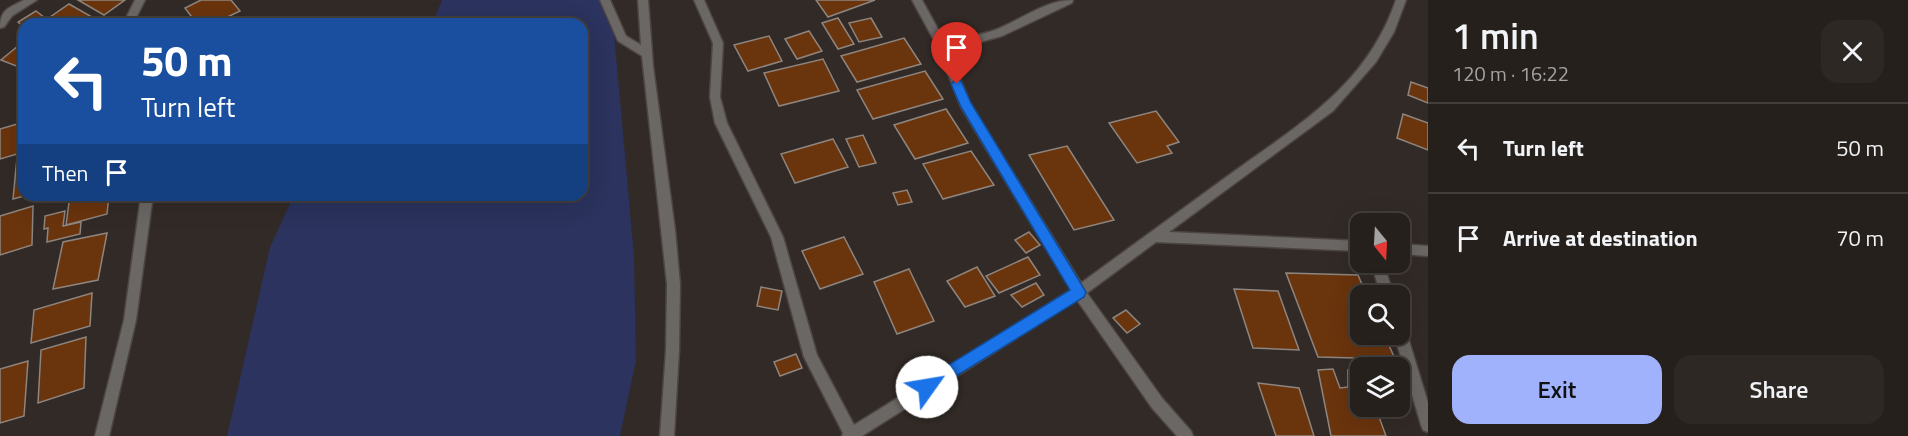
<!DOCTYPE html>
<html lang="en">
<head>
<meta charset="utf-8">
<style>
  body { margin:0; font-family:"Titillium Web",sans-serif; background:#2e2825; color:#f1f3f6; height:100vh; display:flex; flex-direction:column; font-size:22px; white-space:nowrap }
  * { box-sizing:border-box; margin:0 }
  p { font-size:20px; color:#a4a3a3 }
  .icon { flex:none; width:33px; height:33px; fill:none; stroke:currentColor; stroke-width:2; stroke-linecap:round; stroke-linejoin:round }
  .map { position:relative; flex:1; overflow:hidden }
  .side { display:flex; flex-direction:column; background:#26201c; width:480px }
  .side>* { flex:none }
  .hud { position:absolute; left:18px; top:18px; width:570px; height:183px; border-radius:18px; box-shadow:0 6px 24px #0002,0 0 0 2px #423e3b; background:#1a4fa0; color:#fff; overflow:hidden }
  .needle { width:39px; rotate:162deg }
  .tools { position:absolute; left:1350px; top:213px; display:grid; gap:12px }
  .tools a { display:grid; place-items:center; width:60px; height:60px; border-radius:12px; background:#26201c; box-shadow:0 6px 24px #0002,0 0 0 2px #423e3b; font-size:30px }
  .pin { position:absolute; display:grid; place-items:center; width:51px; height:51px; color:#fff; margin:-62px -26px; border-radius:50% 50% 50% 0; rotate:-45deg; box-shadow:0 0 6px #0007 }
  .pin .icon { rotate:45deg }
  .me { position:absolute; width:66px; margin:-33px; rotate:58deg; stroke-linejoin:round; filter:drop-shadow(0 0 4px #0008) }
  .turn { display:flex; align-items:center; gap:21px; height:126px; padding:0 24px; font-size:27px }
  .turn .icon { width:78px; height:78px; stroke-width:2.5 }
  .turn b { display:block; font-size:42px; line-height:51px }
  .then { display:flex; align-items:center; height:57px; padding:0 24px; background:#0003; gap:12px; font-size:22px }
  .round { display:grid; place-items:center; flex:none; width:63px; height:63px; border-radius:18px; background:#2e2825 }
  .summary { display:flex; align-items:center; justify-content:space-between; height:102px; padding:0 24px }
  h1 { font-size:36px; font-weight:600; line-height:45px }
  .button { display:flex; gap:12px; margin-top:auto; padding:12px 24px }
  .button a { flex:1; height:69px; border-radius:18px; background:#a1b2fd; color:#111; font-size:24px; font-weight:600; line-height:69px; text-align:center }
  .button a+a { background:#2e2825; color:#f1f3f6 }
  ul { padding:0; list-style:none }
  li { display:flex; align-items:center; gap:18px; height:90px; padding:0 24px; border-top:2px solid #423e3b }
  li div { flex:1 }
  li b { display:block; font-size:22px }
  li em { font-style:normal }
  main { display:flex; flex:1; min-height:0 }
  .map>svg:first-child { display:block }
  .green { fill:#2b335e }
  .building { fill:#6a340d; stroke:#8e857f; stroke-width:1.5 }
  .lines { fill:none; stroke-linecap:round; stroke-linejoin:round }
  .street-casing { stroke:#4d4541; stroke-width:3 }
  .street { fill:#6b6765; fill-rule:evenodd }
  .route { fill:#1a73e8; stroke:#114b97; stroke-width:1.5 }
</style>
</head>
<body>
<main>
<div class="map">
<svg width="1428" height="436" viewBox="0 0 1428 436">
  <rect width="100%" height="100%" fill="#322a26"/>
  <path class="green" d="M 442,0 L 611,0 L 634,256 L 636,360 L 620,436 L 227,436 L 270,247 L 294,195 L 582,195 L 582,24 L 432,24 Z"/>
  <g class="building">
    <path d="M 78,0 L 125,0 L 104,15 Z"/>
    <path d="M 201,0 L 231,0 L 240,11 L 213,24 L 197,24 L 185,8 Z"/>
    <path d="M 816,0 L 875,0 L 828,17 Z"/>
    <path d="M 69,4 L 92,17 L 82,24 L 40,24 Z"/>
    <path d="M 36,11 L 45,18 L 34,24 L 24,24 L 24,27 L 18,22 Z"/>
    <path d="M 838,18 L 854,44 L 838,49 L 822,23 Z"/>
    <path d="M 871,18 L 882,37 L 859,42 L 849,23 Z"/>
    <path d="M 809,31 L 822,51 L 797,59 L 785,39 Z"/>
    <path d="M 769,36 L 782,61 L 748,71 L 734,45 Z"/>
    <path d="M 904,38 L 921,64 L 857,82 L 841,56 Z"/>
    <path d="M 24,41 L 24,69 L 1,60 Z"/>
    <path d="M 823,59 L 839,91 L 779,106 L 764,73 Z"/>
    <path d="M 925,71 L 943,99 L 873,119 L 857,90 Z"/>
    <path d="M 1411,82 L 1428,88 L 1428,103 L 1408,95 Z"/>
    <path d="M 946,109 L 968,143 L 915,159 L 894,125 Z"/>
    <path d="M 1156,111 L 1179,142 L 1167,146 L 1172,153 L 1137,163 L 1109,123 Z"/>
    <path d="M 1403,114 L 1428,123 L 1428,150 L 1397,138 Z"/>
    <path d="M 24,122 L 24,152 L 0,159 L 0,129 Z"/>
    <path d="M 863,135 L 876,163 L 859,167 L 846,139 Z"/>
    <path d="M 833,139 L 848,167 L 795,183 L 781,154 Z"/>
    <path d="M 1067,146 L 1114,220 L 1074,230 L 1029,155 Z"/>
    <path d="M 971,151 L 994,185 L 943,199 L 923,164 Z"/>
    <path d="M 24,156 L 24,195 L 28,195 L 13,199 L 17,158 Z"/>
    <path d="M 907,190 L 912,202 L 898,205 L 893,193 Z"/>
    <path d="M 70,195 L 109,195 L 107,214 L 66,225 Z"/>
    <path d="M 33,206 L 32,245 L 0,255 L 0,216 Z"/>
    <path d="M 65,211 L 63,226 L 81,222 L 80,234 L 47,242 L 48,228 L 44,229 L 45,216 Z"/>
    <path d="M 1029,232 L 1040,245 L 1026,253 L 1015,240 Z"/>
    <path d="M 107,233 L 98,280 L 53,289 L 63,242 Z"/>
    <path d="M 844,237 L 863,274 L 820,289 L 802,251 Z"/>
    <path d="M 1028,257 L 1040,275 L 999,293 L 986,276 Z"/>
    <path d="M 977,267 L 995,296 L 965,307 L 947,281 Z"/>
    <path d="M 909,269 L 934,321 L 897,334 L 874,282 Z"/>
    <path d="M 1286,273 L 1358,275 L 1367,296 L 1360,296 L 1360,334 L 1384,334 L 1395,359 L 1318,357 Z"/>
    <path d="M 1036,283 L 1044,295 L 1022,307 L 1011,295 Z"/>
    <path d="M 761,287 L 782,291 L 778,310 L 757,306 Z"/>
    <path d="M 1234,289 L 1278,291 L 1299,350 L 1253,348 Z"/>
    <path d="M 92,293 L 90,326 L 31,343 L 34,310 Z"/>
    <path d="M 1126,310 L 1140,324 L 1127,333 L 1113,318 Z"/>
    <path d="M 86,337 L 84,388 L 38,403 L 41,350 Z"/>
    <path d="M 796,354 L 802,368 L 780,376 L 774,362 Z"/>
    <path d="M 28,361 L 24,416 L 0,423 L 0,369 Z"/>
    <path d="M 1333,369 L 1340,388 L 1348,387 L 1348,370 L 1360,374 L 1360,406 L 1375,406 L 1386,436 L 1331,436 L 1318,370 Z"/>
    <path d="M 1258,383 L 1299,388 L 1314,436 L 1276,436 Z"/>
  </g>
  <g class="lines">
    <g class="street-casing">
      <g id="street">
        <path d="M 24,0 L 37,0 L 12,16 L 4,27 L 0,28 C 0,9 9,8 24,0 Z"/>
        <path d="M 135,0 L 145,0 L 133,24 L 123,24 Z"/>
        <path d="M 600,0 L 610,0 L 626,36 L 641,45 L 638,0 L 648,0 L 653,66 L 675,230 L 680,284 L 679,350 L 674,436 L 660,436 L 666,350 L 667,284 L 642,56 L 618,41 Z"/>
        <path d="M 694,0 L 704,0 L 723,43 L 720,97 L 727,123 L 783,237 L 817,355 L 854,425 L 1071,290 L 961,107 L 936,44 L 912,0 L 922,0 L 944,40 C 961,37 979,36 995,30 C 1021,20 1045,0 1073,0 L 1072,3 L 1002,36 L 977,43 L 947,47 L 970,103 L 1081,283 C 1129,248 1177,213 1225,178 C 1296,126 1366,88 1396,0 L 1406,0 L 1394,32 L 1376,62 L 1333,111 L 1169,232 L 1360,241 L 1360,251 L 1156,242 L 1087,293 L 1162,398 L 1191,431 L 1193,436 L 1177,436 L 1152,408 L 1077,300 L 862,436 L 842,436 L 843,433 L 804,357 L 771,237 L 715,123 L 710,97 L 713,43 Z"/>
        <path d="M 141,195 L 153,195 L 136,320 L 109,436 L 95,436 L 124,320 Z"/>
        <path d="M 1400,244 L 1428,246 L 1428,256 L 1400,254 Z"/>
        <path d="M 1371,262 L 1383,262 L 1394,296 L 1381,296 Z"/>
        <path d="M 1400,328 L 1405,330 L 1407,334 L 1428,403 L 1428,432 L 1423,430 L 1421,425 L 1394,334 L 1400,334 Z"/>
      </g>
    </g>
    <use href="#street" class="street"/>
  </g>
  <path class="route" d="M 957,79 L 961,81 L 971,103 L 1086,292 L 1084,297 L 927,394 L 921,392 L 919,387 L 921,382 L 1070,290 L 961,107 L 951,84 Z"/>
</svg>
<div class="tools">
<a><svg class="needle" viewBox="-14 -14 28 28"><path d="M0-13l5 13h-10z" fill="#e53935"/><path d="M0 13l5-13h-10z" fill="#a4a3a3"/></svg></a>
<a><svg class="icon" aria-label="search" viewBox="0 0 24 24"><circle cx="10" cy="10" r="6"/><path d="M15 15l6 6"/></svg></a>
<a><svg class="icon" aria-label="layers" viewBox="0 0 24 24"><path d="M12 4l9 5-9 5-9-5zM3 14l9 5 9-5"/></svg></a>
</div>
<div class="pin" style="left:957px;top:84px;background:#d93025"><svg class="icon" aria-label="arrive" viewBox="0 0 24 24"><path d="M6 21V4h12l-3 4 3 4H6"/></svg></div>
<svg class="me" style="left:927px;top:387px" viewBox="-20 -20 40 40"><circle r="19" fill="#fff"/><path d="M0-13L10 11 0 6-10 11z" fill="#1a73e8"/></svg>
<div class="hud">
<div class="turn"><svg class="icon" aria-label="left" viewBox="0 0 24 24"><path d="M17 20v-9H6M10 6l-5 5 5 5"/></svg><div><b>50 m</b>Turn left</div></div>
<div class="then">Then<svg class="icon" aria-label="arrive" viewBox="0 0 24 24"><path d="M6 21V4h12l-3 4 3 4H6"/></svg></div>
</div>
</div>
<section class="side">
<div class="summary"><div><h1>1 min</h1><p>120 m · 16:22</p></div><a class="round"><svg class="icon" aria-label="close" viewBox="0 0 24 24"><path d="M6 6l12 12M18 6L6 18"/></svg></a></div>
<ul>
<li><svg class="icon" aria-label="left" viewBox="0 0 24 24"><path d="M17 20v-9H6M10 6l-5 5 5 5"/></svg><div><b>Turn left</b></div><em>50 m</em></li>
<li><svg class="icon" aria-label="arrive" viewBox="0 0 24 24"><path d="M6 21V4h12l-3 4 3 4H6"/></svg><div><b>Arrive at destination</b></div><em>70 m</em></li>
</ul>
<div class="button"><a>Exit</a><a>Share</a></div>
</section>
</main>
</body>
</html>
